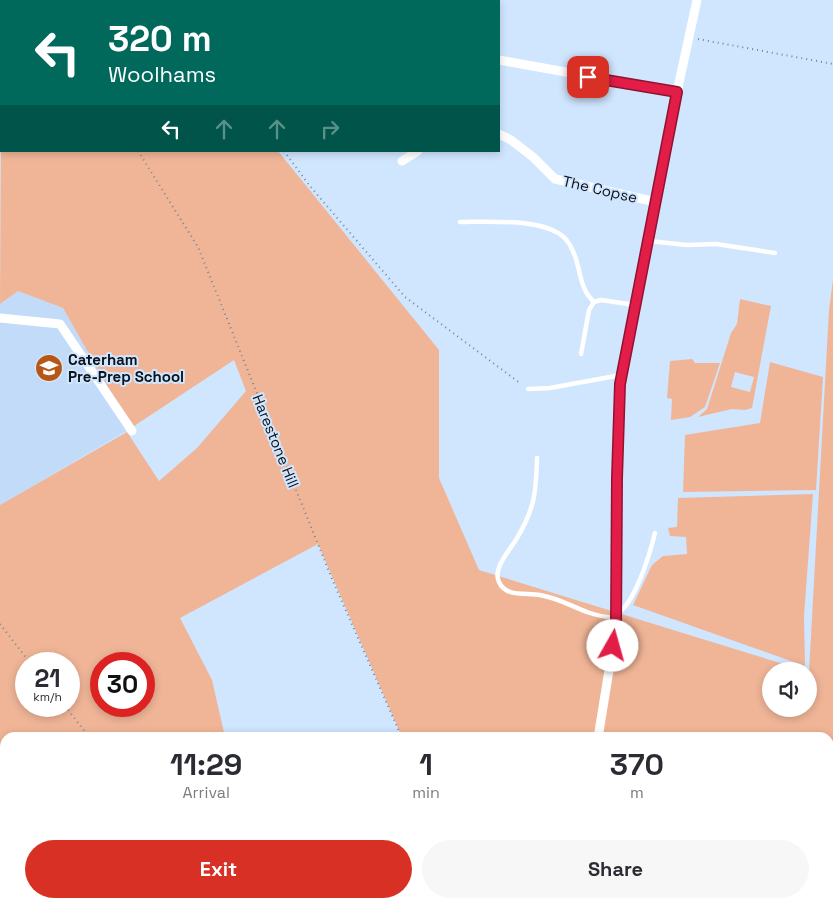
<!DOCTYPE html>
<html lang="en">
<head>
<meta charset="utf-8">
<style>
  body { margin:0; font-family:"Space Grotesk",sans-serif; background:#f7f7f7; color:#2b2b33; height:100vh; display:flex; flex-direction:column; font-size:19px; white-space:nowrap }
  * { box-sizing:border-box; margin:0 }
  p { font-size:16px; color:#7c7c81 }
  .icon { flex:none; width:28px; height:28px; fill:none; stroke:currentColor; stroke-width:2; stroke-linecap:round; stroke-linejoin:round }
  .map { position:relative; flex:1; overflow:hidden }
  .sheet { position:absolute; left:0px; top:732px; width:834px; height:176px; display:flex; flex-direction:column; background:#fff; border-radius:15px 15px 0 0; box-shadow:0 2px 8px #0003 }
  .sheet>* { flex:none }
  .top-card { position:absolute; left:0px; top:0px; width:500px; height:152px; box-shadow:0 2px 8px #0003; background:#00695c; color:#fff; overflow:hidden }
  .tools { position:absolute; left:762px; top:662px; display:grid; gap:10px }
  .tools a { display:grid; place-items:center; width:55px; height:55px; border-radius:50%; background:#fff; box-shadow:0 2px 8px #0003; font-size:25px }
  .speed { position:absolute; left:15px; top:652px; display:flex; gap:10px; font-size:25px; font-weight:700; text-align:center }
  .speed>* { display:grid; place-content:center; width:65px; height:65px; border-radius:50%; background:#fff; box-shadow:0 2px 8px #0003; line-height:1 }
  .speed small { font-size:12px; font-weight:400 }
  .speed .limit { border:8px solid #d22; background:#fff; color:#111 }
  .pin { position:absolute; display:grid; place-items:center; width:42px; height:42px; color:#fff; margin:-21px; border-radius:10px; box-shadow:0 2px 8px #0006 }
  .me { position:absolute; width:55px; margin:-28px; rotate:7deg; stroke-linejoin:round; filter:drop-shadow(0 0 4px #0008) }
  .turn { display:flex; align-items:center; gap:18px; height:105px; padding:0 25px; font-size:22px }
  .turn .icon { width:65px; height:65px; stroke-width:2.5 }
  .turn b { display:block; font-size:35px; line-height:42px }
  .lanes { display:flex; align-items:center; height:48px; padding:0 25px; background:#0003; justify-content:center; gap:25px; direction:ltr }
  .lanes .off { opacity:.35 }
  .eta { display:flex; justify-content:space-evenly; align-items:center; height:85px; text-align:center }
  .eta b { font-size:30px; font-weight:600; line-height:35px }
  .action { display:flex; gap:10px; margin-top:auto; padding:10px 25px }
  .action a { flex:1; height:58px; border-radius:30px; background:#d93025; color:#fff; font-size:20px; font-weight:600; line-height:58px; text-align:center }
  .action a+a { background:#f7f7f7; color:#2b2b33 }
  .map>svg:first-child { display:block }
  .built { fill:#c1dbf9 }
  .green { fill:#f0b597; fill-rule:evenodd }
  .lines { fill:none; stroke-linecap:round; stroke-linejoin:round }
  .path { stroke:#768595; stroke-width:2; stroke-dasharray:1 4; stroke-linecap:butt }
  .lane { stroke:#fff; stroke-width:4.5 }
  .street { stroke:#fff; stroke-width:9 }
  .route-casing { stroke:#92132f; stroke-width:12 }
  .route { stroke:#e11d48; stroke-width:9 }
  .labels { text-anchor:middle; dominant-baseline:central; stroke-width:4; stroke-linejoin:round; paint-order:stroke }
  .street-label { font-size:15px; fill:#0c131b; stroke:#d0e6fe }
  .poi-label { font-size:15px; font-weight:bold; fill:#0c131b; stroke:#d0e6fe; text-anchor:start }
</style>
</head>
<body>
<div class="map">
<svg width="833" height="908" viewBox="0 0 833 908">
  <rect width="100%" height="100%" fill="#d0e6fe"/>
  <path class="built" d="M 18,291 L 63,308 L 131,428 L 0,505 L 0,304 Z"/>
  <g class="green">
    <path d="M 1,114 L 1,151 L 278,151 L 439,350 L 439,478 L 479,570 L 806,671 L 771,671 L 771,709 L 809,709 L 809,672 L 829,310 L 833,280 L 833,908 L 435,908 L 434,904 L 829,904 L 829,738 L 402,737 L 318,544 L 180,618 L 212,680 L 225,737 L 5,738 L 5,904 L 299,904 L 300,908 L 0,908 L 0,505 L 127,432 L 159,481 L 197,448 L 246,391 L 234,360 L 131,428 L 63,308 L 18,291 L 0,304 ZM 26,664 L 69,664 L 69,706 L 26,706 ZM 101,664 L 144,664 L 144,706 L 101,706 Z"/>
    <path d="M 740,299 L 771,306 L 752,408 L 745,410 L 732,409 L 698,417 L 707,409 L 731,333 L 737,324 ZM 735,372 L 754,377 L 750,392 L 731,387 Z"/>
    <path d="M 692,359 L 695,363 L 720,363 L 705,407 L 690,417 L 671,420 L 672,399 L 667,398 L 670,361 Z"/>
    <path d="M 770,362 L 823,377 L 816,490 L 683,492 L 685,435 L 760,423 Z"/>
    <path d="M 813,494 L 804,616 L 805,666 L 633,605 L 652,565 L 663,556 L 687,554 L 686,537 L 670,536 L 668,528 L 677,527 L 678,498 Z"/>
  </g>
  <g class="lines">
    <g class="path">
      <path d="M 698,39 L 833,64"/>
      <path d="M 138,151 L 198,247 L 332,579 L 402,738"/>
      <path d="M 284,151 L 309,185 L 405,297 L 521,384"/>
      <path d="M 0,624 L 31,664"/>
      <path d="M 65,706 L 90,738"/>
      <path d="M 196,904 L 197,908"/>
      <path d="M 435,904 L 435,908"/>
    </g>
    <g class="lane">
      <path d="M 460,222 C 488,222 551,217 568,242 C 571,246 573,252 575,256 C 581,273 580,289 594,302"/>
      <path d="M 649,241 L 687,245 L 716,244 L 775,253"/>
      <path d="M 581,354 L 589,310 L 594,302 L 601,300 L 635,305"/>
      <path d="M 528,389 L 550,388 L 621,375"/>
      <path d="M 537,458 C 536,492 535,508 517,538 C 511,549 492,568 499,582 C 506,598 527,592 540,595 C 558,598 573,607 590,613 C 599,616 608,617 616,619"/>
      <path d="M 616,614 C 635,605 650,553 655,533"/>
    </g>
    <g class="street">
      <path d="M 100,1 L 100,0"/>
      <path d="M 499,60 L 677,92"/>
      <path d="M 499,134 L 511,140 L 533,157 L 555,179 L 656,202"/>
      <path d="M 402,161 L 418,151"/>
      <path d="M 0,318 L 60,324 L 132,431"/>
      <path d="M 598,738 L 616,627 L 617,478 L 620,384 L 677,92 L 697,0"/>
      <path d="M 625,904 L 627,908"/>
    </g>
  </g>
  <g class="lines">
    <g class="route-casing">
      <path id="route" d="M 588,77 L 677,92 L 620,384 L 617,478 L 616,627 L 613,646"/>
    </g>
    <use href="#route" class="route"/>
  </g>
  <defs>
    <g id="school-disc" transform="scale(1.4375)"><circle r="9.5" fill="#b75615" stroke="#d0e6fe"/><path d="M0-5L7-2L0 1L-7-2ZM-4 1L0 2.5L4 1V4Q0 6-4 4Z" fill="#fff"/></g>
  </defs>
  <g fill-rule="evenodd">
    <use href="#school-disc" x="49" y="368"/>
  </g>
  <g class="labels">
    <g class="street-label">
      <text transform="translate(600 189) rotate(13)">The Copse</text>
      <text transform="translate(276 441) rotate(68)">Harestone Hill</text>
    </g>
    <g class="poi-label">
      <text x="68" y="359">Caterham<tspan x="68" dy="17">Pre-Prep School</tspan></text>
    </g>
  </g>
</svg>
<div class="tools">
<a><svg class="icon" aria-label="sound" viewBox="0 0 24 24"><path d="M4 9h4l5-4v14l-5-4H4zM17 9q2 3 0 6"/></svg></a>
</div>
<div class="speed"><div>21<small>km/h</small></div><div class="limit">30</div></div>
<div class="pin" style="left:588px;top:77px;background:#d93025"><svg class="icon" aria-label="arrive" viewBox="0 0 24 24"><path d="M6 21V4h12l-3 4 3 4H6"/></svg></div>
<svg class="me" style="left:613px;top:646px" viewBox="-20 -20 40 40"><circle r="19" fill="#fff"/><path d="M0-13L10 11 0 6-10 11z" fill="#e11d48"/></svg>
<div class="top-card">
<div class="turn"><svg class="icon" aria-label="left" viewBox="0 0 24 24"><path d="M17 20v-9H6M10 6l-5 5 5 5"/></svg><div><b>320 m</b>Woolhams</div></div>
<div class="lanes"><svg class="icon" aria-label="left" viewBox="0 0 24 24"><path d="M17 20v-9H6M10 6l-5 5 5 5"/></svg><svg class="icon off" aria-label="ahead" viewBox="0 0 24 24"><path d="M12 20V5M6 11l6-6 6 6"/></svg><svg class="icon off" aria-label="ahead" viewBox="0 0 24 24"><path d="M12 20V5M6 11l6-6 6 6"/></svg><svg class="icon off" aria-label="right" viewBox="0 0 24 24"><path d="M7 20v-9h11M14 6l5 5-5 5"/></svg></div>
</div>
<section class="sheet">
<div class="eta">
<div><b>11:29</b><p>Arrival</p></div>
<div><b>1</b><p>min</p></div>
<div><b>370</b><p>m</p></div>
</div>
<div class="action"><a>Exit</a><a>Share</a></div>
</section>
</div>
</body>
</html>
